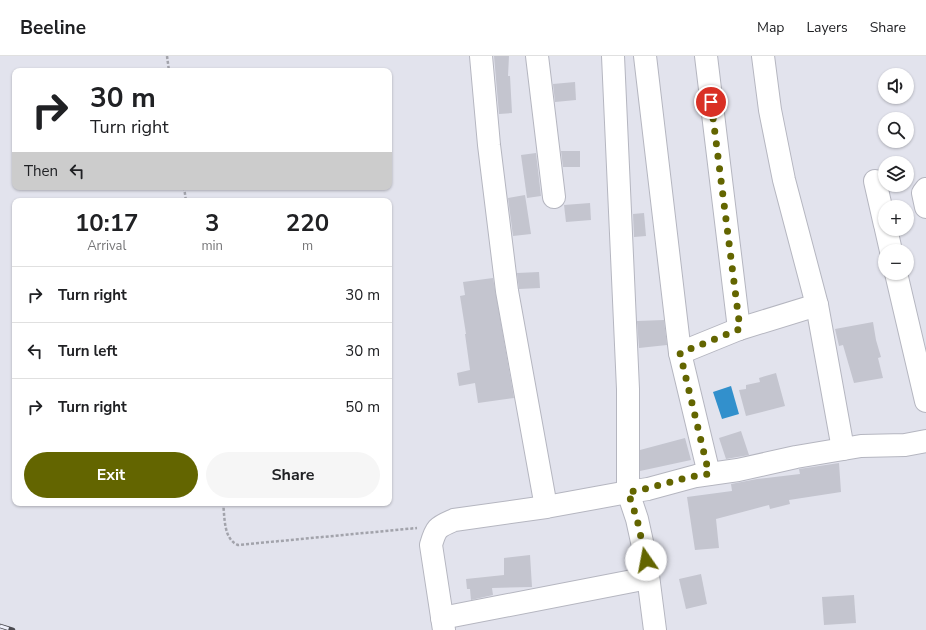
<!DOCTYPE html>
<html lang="en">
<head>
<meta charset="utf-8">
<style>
  body { margin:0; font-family:"Nunito Sans",sans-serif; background:#f6f6f6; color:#202124; height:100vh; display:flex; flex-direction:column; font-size:15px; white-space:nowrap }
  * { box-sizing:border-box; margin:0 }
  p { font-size:13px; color:#757577 }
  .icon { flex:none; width:22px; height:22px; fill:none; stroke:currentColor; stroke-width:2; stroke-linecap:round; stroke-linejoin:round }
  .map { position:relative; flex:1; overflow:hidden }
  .drawer { position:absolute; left:12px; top:142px; width:380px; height:308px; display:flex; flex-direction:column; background:#fff; border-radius:8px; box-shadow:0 1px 3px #0004 }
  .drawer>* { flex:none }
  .top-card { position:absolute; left:12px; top:12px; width:380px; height:122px; border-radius:8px; box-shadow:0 1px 3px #0004; background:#fff; color:#202124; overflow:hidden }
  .buttons { position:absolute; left:878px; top:12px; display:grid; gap:8px }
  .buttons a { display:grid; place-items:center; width:36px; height:36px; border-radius:50%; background:#fff; box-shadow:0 1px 3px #0004; font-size:20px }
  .pin { position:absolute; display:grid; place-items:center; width:34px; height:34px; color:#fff; margin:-17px; border:2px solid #fff; border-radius:50%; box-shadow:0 1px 4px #0007 }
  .me { position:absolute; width:44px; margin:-22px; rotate:348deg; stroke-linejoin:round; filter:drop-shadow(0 0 3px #0008) }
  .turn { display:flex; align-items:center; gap:14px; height:84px; padding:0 12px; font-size:18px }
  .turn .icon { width:52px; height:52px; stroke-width:2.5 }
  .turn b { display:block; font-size:28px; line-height:34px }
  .then { display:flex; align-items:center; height:38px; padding:0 12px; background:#0003; gap:8px; font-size:15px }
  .eta { display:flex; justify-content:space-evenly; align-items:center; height:68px; text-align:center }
  .eta b { font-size:24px; font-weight:700; line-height:28px }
  .cta { display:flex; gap:8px; margin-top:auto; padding:8px 12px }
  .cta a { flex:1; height:46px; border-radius:24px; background:#636500; color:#fff; font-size:16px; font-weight:700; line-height:46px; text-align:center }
  .cta a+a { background:#f6f6f6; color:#202124 }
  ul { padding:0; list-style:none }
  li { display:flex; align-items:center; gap:12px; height:56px; padding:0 12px; border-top:1px solid #e0e0e0 }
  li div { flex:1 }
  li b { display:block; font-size:15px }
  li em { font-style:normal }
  header { display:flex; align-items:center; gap:24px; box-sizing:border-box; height:56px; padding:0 20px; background:#fff; border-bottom:1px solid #e0e0e0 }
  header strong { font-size:19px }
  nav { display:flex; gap:22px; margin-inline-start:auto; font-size:14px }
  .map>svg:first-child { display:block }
  .water { fill:#3290cc }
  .building { fill:#c4c5cf }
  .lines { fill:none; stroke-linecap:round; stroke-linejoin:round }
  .minor-casing { stroke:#b5b6c0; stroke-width:24 }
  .path { stroke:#a2a3ab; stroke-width:2.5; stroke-dasharray:3 2; stroke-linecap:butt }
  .minor { stroke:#fff; stroke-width:22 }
  .rail-casing { stroke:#4b4b51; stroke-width:4.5 }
  .rail { stroke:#eff0fb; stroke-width:3; stroke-dasharray:9; stroke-linecap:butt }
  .route { stroke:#636500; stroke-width:7; stroke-dasharray:0 12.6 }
</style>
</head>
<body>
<header>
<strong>Beeline</strong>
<nav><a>Map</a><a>Layers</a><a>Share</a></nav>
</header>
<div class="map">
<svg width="926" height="574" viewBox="0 0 926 574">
  <rect width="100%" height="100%" fill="#e2e3ed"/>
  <path class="water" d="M 731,330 L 739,358 L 722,363 L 713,336 Z"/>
  <g class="building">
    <path d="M 494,0 L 509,0 L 508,20 L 510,20 L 512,57 L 499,58 Z"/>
    <path d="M 575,26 L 576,44 L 555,46 L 553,28 Z"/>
    <path d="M 561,95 L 580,95 L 580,111 L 563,111 Z"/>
    <path d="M 536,97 L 541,140 L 527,142 L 521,99 Z"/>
    <path d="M 525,139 L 531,178 L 513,180 L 508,142 Z"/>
    <path d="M 590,147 L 591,164 L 566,166 L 564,149 Z"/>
    <path d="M 644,157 L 646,180 L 634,181 L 633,158 Z"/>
    <path d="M 539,216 L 540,232 L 519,233 L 517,217 Z"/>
    <path d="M 493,222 L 514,342 L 478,347 L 475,327 L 459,330 L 457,317 L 470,314 L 465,278 L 466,278 L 460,240 L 465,239 L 463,226 Z"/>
    <path d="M 664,264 L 667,289 L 639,292 L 637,265 Z"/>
    <path d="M 873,266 L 876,284 L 881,301 L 878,302 L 883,322 L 854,327 L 843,289 L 839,290 L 835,273 Z"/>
    <path d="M 776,317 L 785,350 L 746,360 L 739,334 L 746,333 L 746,329 L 760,326 L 759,322 Z"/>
    <path d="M 741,375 L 749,399 L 726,403 L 719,382 Z"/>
    <path d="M 685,382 L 691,404 L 640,415 L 640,394 Z"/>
    <path d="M 839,407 L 841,436 L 789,444 L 790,448 L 770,453 L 769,449 L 716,463 L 719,492 L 695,494 L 687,441 L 732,435 L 731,428 L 757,423 L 800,418 L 799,413 Z"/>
    <path d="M 530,499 L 532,531 L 492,532 L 493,539 L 471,544 L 470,533 L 467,533 L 466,523 L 504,519 L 504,502 Z"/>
    <path d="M 701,518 L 707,548 L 686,553 L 679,523 Z"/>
    <path d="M 854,539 L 856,567 L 824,569 L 822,541 Z"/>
  </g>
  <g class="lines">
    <g class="minor-casing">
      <g id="minor">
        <path d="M 481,0 L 489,89 L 507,235 L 546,451"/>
        <path d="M 537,0 L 554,141"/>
        <path d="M 613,0 L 628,333 L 628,436 L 637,463 L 646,504 L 655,574"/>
        <path d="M 645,0 L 680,297 L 709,418"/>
        <path d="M 706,0 L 739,273"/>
        <path d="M 763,0 L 770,54 L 784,124 L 817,249 L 843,393"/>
        <path d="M 875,125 L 885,169"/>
        <path d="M 926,133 L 923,137 L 926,151"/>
        <path d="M 886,173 L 891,195"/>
        <path d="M 896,217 L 926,345"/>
        <path d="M 680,297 L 739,273 L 817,249"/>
        <path d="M 442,562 L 648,522"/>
        <path d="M 444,574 L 431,489 C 436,471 438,471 454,464 L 546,451 L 628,436 L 648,433 L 696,420 L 738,414 L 796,401 L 861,390 L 905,389 L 926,385"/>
      </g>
    </g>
    <g class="path">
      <path d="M 167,0 L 169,15"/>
      <path d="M 184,131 L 186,145"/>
      <path d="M 223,447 C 225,461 223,483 238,489 L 417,472"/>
    </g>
    <use href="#minor" class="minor"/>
    <g class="rail-casing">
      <path id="rail" d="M 0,570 L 13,574"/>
    </g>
    <use href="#rail" class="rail"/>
  </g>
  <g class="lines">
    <path class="route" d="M 646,504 L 637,463 L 628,436 C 656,432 681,421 709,418 L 680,297 L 740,273 L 711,46"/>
  </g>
</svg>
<div class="buttons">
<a><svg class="icon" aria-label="sound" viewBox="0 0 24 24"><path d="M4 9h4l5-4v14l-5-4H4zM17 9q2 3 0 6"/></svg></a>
<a><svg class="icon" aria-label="search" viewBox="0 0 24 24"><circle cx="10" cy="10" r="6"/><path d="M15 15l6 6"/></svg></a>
<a><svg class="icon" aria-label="layers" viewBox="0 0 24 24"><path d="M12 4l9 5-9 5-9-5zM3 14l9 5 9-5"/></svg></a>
<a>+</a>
<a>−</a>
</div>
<div class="pin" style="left:711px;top:46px;background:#d93025"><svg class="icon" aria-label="arrive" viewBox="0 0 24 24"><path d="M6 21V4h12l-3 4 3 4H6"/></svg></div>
<svg class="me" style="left:646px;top:504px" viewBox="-20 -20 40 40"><circle r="19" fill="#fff"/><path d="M0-13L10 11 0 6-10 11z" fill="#636500"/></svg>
<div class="top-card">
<div class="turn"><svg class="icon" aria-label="right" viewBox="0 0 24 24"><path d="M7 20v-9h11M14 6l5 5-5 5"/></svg><div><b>30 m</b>Turn right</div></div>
<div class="then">Then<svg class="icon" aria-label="left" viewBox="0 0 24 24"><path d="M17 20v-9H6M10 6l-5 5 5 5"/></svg></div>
</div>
<section class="drawer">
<div class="eta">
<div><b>10:17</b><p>Arrival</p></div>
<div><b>3</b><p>min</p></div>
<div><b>220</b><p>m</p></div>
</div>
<ul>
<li><svg class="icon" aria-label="right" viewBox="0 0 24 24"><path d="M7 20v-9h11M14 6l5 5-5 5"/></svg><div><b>Turn right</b></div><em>30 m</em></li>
<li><svg class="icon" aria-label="left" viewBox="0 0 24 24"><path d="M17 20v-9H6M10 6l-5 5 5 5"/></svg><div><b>Turn left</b></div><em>30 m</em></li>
<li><svg class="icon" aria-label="right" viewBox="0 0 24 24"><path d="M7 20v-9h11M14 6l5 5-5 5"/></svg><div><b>Turn right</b></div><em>50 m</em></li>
</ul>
<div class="cta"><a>Exit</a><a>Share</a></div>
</section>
</div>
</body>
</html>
